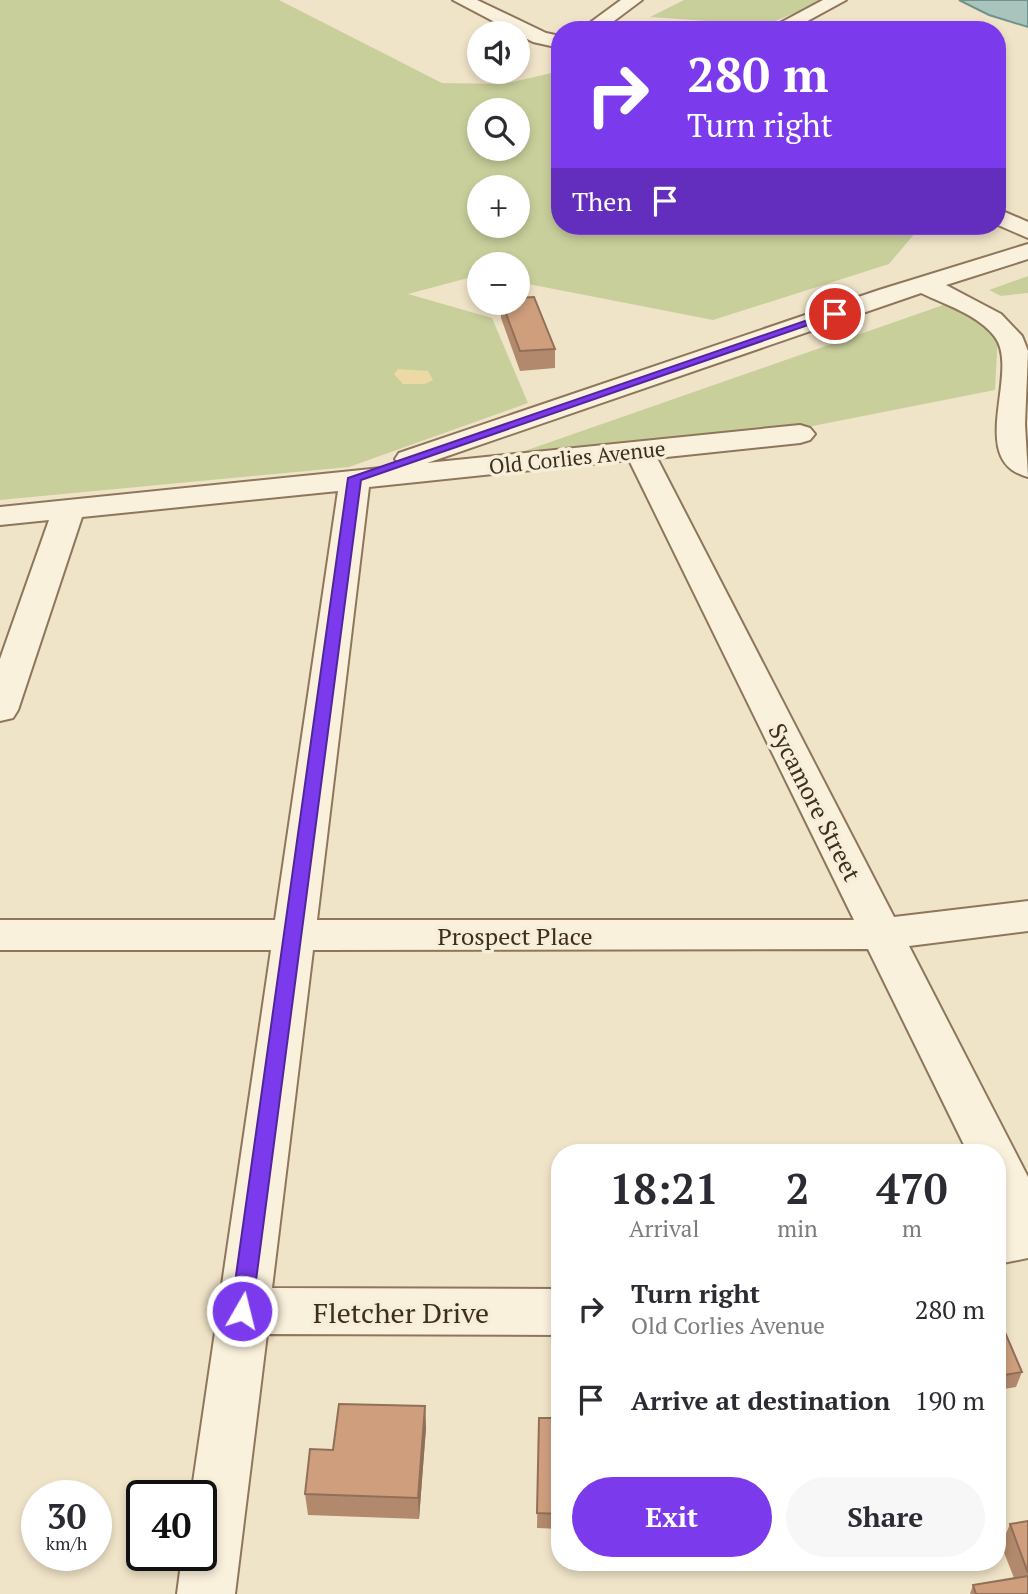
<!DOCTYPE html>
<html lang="en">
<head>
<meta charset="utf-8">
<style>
  body { margin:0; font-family:"PT Serif",serif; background:#f7f7f7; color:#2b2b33; height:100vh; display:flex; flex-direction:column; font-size:26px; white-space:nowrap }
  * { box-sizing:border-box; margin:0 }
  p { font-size:23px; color:#7c7c81 }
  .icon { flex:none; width:38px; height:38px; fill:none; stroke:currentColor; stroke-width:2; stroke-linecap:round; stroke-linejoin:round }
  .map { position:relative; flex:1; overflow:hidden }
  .details { position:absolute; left:551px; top:1144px; width:455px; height:427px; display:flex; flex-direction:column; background:#fff; border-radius:28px; box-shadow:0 4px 10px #0003 }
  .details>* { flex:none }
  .banner { position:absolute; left:551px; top:21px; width:455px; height:214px; border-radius:28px; box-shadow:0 4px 10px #0003; background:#7c3aed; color:#fff; overflow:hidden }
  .tools { position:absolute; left:467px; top:21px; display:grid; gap:14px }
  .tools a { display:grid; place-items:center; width:63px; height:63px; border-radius:50%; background:#fff; box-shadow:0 4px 10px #0003; font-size:35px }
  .speed { position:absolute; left:21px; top:1480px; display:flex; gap:14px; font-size:35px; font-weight:700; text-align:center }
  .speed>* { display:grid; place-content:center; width:91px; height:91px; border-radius:50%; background:#fff; box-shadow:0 4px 10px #0003; line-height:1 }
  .speed small { font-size:18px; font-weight:400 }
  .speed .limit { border:4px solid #111; border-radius:10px; background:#fff; color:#111 }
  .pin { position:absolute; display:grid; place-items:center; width:60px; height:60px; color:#fff; margin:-30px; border:4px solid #fff; border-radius:50%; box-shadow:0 2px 7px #0007 }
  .me { position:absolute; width:77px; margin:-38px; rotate:8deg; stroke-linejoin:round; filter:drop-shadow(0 0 5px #0008) }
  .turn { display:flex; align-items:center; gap:24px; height:147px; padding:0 21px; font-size:32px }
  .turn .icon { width:91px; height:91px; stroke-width:2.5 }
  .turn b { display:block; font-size:49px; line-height:60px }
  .then { display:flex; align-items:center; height:66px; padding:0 21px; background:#0003; gap:14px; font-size:26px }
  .eta { display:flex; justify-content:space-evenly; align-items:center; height:119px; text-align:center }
  .eta b { font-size:42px; font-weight:700; line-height:49px }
  .button { display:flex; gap:14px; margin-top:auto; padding:14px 21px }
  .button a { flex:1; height:80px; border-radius:42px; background:#7c3aed; color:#fff; font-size:28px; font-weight:700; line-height:80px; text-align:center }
  .button a+a { background:#f7f7f7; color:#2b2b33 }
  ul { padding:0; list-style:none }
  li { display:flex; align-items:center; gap:21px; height:91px; padding:0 21px }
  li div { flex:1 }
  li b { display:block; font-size:26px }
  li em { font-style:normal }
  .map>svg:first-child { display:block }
  .green { fill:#c9cf9b; fill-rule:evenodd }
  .sand { fill:#ecd9a5 }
  .water { fill:#a9c4bc; stroke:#6f938a; stroke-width:2 }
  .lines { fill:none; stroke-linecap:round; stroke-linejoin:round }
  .minor-casing { stroke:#8d765c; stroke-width:4 }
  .minor { fill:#faf1dc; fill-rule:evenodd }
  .wall { fill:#b2896c }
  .shaded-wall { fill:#916f58 }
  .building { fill:#cf9f7d; stroke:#916f58; stroke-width:2 }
  .route { fill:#7c3aed; stroke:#51269a; stroke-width:2 }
  .labels { text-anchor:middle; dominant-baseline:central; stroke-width:7; stroke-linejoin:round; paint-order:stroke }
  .far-street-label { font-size:21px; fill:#3d2e20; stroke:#f7eed8 }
  .street-label { font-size:24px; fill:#3d2e20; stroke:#f7eed8 }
  .near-street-label { font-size:28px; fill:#3d2e20; stroke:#f7eed8 }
</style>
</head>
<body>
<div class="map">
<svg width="1028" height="1594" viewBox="0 0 1028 1594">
  <rect width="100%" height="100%" fill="#f0e4c8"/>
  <g class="green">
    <path d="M 0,0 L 279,0 L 442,83 L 504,84 L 560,71 L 560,226 L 921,226 L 889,264 L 713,320 L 518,282 L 518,264 L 480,264 L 479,275 L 408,294 L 492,318 L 528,403 L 349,467 L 0,500 ZM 480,110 L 518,110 L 518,149 L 480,149 ZM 480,187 L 518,187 L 518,226 L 480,226 Z"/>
    <path d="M 684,0 L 827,0 L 765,25 L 650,17 Z"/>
    <path d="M 1028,276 L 1028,293 L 1001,296 L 989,290 Z"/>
    <path d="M 946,304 L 998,334 L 995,390 L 767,435 L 493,462 Z"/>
  </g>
  <path class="sand" d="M 398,369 L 428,371 L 433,380 L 425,384 L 403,384 L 394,374 Z"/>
  <path class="water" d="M 959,0 L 1028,0 L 1028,27 L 989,15 Z"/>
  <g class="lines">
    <g class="minor-casing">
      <g id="minor">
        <path d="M 453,0 L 477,0 L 546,33 L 560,36 L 560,48 L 533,42 Z"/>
        <path d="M 621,0 L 642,0 L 602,30 L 580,30 Z"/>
        <path d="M 823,0 L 846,0 L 791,30 L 767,30 Z"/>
        <path d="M 998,209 L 1028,222 L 1028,238 L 998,225 Z"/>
        <path d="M 1028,244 L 1028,259 L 946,285 L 1001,314 L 1022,336 L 1028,351 L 1025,424 L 1028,477 C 965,461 1021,372 995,337 C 979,315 944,304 921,293 L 427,463 L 800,425 L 810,428 L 815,434 L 810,440 L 800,443 L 657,458 L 894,917 L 1028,901 L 1028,931 L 909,946 L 1028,1177 L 1028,1258 L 998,1264 L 998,1222 L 1001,1221 L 998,1214 L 998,1153 L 968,1153 L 868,949 L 313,950 L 272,1288 L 560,1289 L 560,1335 L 267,1334 L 235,1594 L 177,1594 L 182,1556 L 201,1556 L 201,1496 L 191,1496 L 271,950 L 0,950 L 0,920 L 275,920 L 338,491 L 82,517 L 18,710 L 13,718 L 0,721 L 0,659 L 49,520 L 0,525 L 0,507 L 401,466 L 395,459 L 399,453 L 879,290 ZM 629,460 L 854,920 L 317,920 L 369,487 Z"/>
      </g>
    </g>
    <use href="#minor" class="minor"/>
  </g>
  <g class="wall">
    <path d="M 501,303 L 518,303 L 555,349 L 555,368 L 520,371 L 501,318 Z"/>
    <path d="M 998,1324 L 1022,1372 L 1016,1387 L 998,1390 Z"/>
    <path d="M 425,1406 L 426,1428 L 419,1519 L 308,1515 L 305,1494 L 333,1450 Z"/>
    <path d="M 539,1418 L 560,1418 L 560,1529 L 537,1528 Z"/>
    <path d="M 1028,1521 L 1028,1594 L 970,1594 L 973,1585 L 1014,1578 L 1001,1545 L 1010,1524 Z"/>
  </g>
  <path class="shaded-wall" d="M 425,1406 L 426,1428 L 419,1519 L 418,1498 Z"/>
  <g class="building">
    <path d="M 534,297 L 555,349 L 520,351 L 502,303 L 518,303 L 518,298 Z"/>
    <path d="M 1001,1323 L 1022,1372 L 998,1376 L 998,1324 Z"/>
    <path d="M 339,1404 L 425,1406 L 418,1498 L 305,1494 L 310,1449 L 333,1450 Z"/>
    <path d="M 539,1418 L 560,1418 L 560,1514 L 537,1513 Z"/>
    <path d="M 1028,1521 L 1028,1573 L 1010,1524 Z"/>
    <path d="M 1028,1576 L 1028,1594 L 976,1594 L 973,1585 Z"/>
  </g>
  <path class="route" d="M 831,312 L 840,314 L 361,480 L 252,1311 L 249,1318 L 242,1320 L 234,1318 L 231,1311 L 348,478 Z"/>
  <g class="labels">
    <g class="far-street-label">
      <text transform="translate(577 457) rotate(-6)">Old Corlies Avenue</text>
    </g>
    <g class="street-label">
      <text transform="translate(815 802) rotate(63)">Sycamore Street</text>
      <text x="515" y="936">Prospect Place</text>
    </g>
    <g class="near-street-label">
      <text x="401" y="1312">Fletcher Drive</text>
    </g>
  </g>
</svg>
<div class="tools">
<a><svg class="icon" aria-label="sound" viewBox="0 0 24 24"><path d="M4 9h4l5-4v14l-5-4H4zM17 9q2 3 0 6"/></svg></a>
<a><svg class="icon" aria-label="search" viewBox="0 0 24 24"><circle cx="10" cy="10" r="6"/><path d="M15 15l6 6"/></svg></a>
<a>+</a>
<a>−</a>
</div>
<div class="speed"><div>30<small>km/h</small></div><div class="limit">40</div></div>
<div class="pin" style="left:835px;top:314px;background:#d93025"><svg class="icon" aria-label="arrive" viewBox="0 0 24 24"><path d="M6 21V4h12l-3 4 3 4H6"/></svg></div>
<svg class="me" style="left:242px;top:1311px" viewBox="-20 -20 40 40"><circle r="17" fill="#7c3aed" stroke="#fff" stroke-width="3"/><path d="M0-11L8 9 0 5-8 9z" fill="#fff"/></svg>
<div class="banner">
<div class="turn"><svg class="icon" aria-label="right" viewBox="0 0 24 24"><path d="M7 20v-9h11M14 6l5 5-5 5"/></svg><div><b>280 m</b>Turn right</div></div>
<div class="then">Then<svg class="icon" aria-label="arrive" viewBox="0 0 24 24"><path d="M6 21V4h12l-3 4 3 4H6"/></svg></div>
</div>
<section class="details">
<div class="eta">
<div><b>18:21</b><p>Arrival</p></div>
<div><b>2</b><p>min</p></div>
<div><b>470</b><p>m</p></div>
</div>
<ul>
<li><svg class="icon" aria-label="right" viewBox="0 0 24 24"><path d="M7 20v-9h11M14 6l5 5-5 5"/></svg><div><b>Turn right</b><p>Old Corlies Avenue</p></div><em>280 m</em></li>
<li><svg class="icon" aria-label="arrive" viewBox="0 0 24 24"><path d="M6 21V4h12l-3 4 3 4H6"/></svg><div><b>Arrive at destination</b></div><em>190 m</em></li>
</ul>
<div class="button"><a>Exit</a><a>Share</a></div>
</section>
</div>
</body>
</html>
